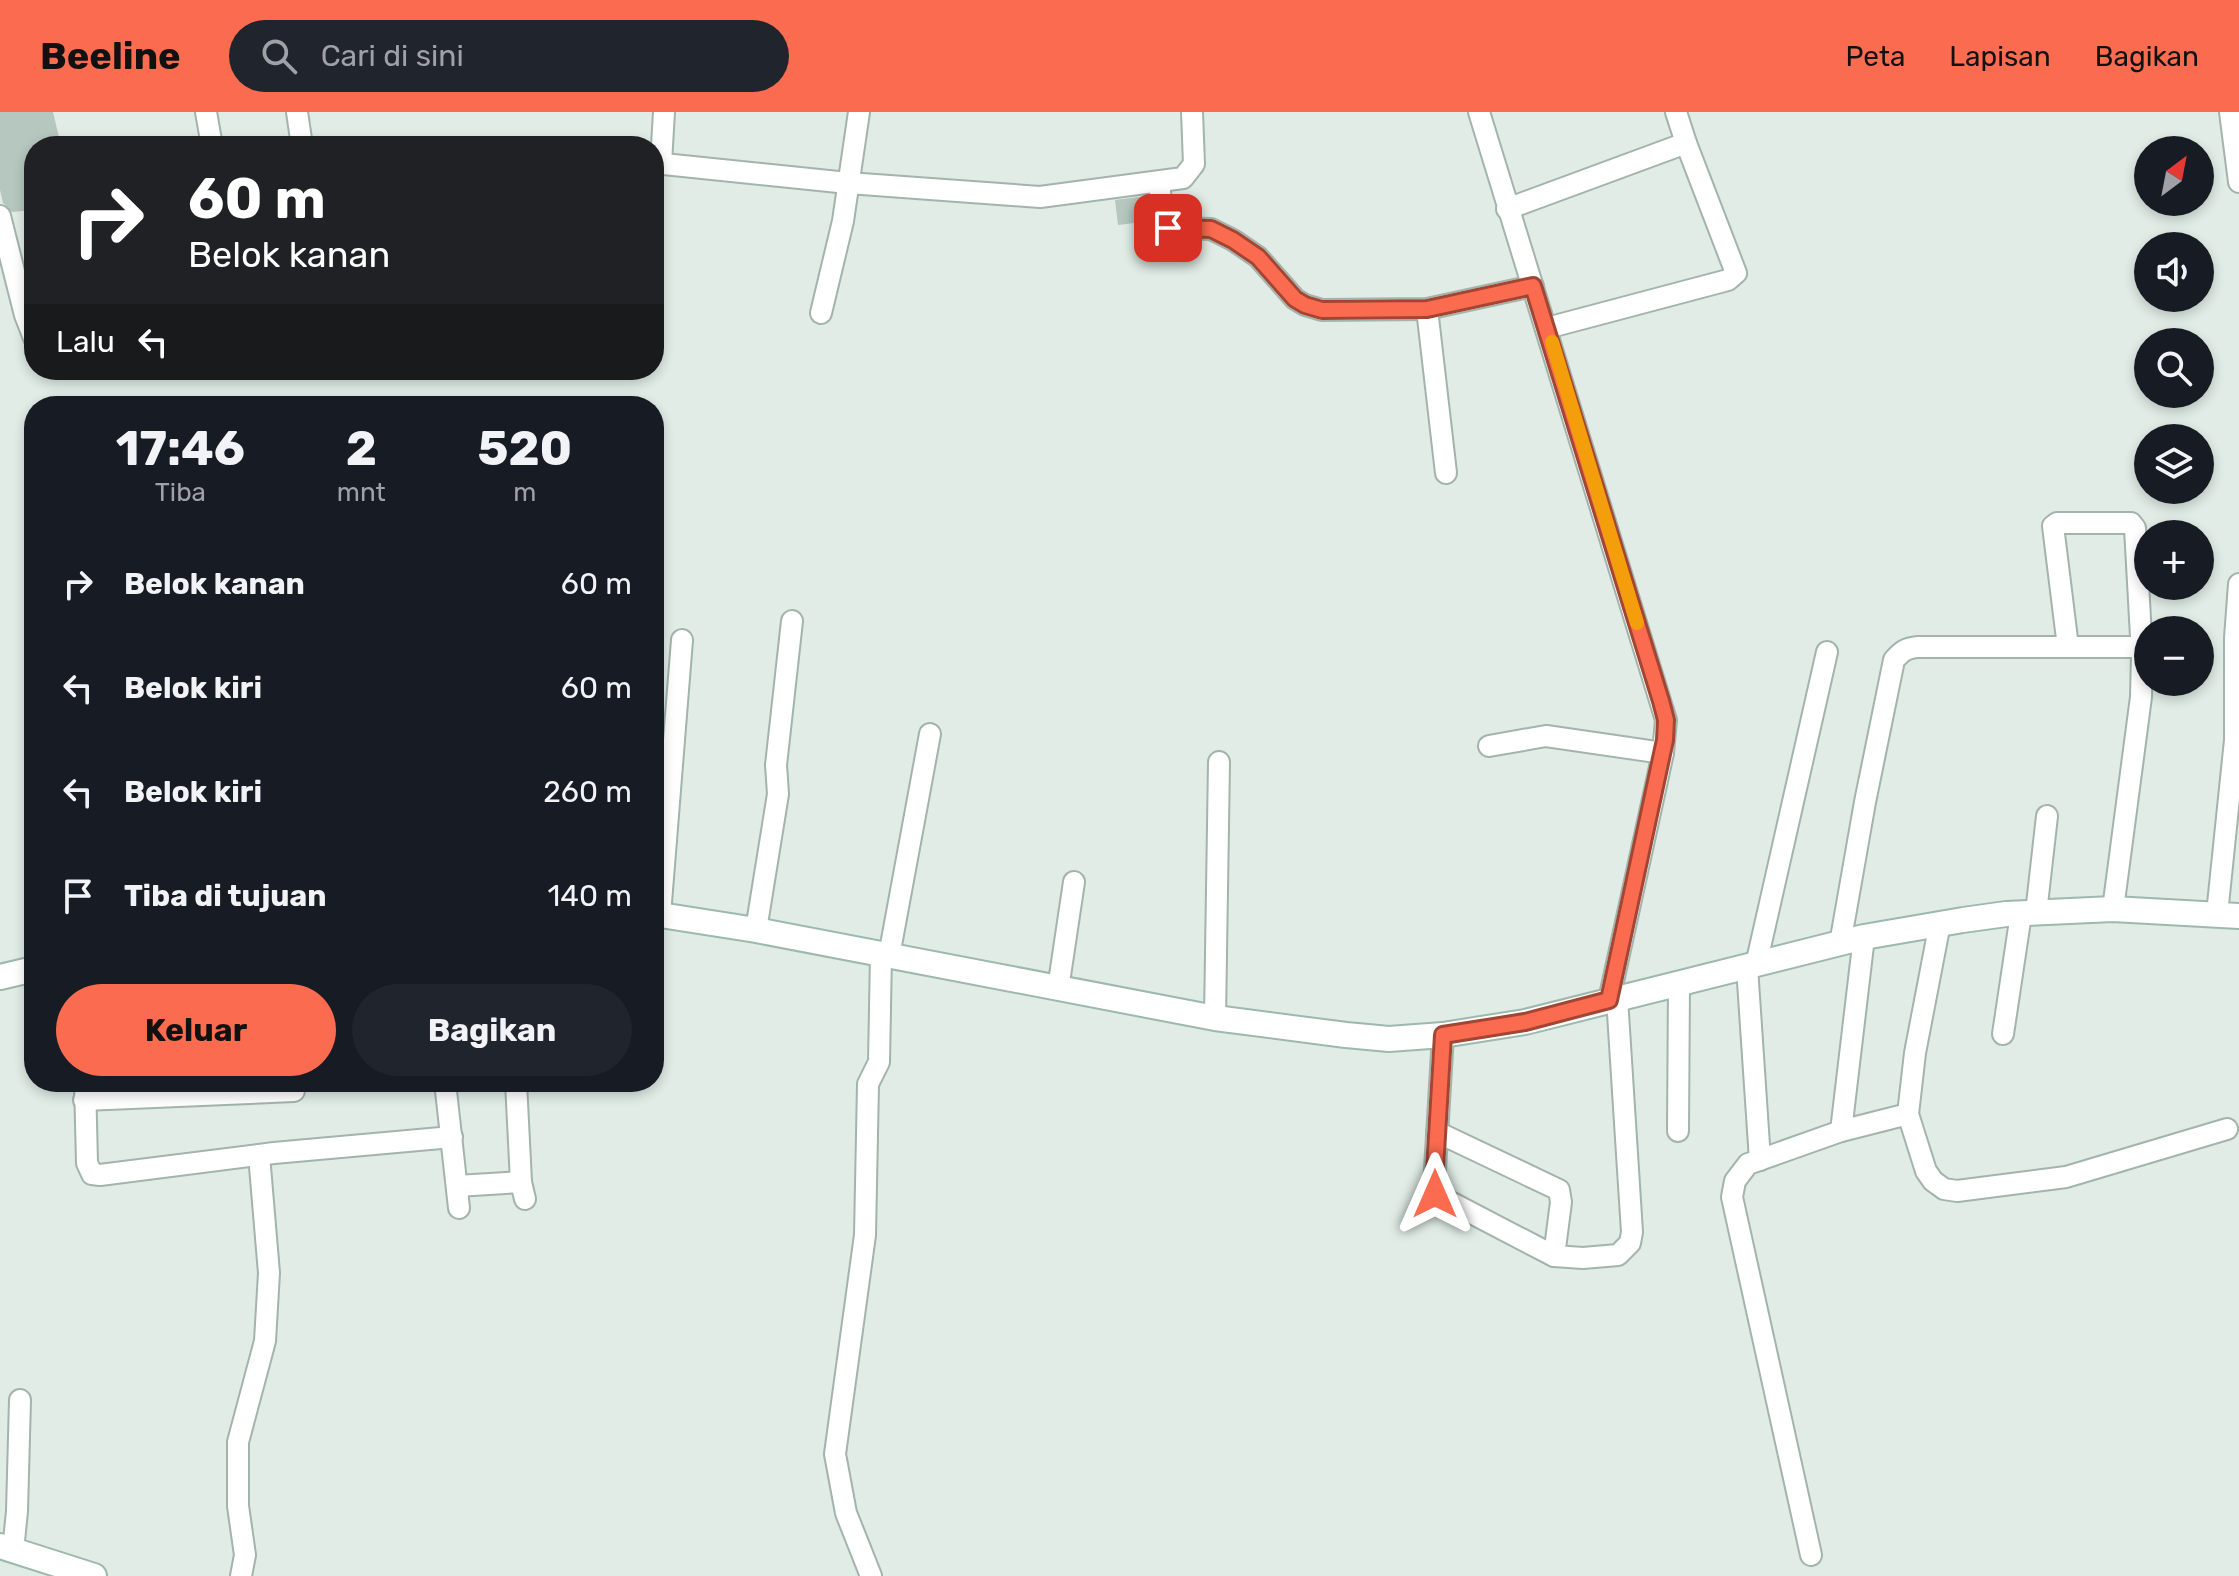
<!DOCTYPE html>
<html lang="id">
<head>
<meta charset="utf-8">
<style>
  body { margin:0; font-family:Rubik,sans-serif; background:#20242c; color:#f1f3f6; height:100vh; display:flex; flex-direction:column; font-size:30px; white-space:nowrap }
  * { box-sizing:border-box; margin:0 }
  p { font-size:26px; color:#9ea1a6 }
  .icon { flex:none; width:44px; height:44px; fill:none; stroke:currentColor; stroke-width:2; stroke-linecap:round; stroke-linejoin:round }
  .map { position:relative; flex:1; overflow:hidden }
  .sheet { position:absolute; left:24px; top:284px; width:640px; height:696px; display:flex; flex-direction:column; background:#171b24; border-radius:32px; box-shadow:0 4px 12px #0003 }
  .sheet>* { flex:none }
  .banner { position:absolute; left:24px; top:24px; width:640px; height:244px; border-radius:32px; box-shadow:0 4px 12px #0003; background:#202124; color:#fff; overflow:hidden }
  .needle { width:52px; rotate:32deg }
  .tools { position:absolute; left:2134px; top:24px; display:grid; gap:16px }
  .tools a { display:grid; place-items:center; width:80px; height:80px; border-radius:50%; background:#171b24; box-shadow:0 4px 12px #0003; font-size:40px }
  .pin { position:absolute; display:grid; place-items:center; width:68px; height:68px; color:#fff; margin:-34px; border-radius:16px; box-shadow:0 4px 12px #0006 }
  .me { position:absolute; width:88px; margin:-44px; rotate:0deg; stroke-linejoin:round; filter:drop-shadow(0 0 6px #0008) }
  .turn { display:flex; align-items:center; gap:28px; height:168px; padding:0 32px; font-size:36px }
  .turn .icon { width:104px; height:104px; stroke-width:2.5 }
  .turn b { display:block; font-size:56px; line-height:68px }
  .then { display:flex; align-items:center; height:76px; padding:0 32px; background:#0003; gap:16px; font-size:30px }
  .eta { display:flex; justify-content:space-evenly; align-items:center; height:136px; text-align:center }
  .eta b { font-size:48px; font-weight:700; line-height:56px }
  .primary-button { display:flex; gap:16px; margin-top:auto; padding:16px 32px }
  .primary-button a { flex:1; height:92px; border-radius:48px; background:#fa6b4f; color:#111; font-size:32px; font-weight:700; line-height:92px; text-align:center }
  .primary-button a+a { background:#20242c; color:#f1f3f6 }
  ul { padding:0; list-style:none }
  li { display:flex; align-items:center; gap:24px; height:104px; padding:0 32px }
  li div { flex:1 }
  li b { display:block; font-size:30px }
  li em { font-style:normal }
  header { display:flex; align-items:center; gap:48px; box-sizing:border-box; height:112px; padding:0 40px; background:#fa6b4f; color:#111 }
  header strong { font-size:38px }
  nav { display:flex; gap:44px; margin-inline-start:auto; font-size:28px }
  .search { width:560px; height:72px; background:#20242c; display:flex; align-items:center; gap:20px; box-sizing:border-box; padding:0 28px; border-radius:44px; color:#9ea1a6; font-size:30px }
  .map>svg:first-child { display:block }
  .building { fill:#b5c7be }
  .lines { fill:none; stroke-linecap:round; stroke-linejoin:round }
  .street-casing { stroke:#a2b4ac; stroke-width:24 }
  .secondary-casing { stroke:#9db8ad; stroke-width:28 }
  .street { stroke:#fff; stroke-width:20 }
  .secondary { stroke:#fff; stroke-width:24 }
  .route-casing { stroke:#a24633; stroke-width:20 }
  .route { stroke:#fa6b4f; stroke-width:14 }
  .slow { stroke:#f59e0b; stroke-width:14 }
</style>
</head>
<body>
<header>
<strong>Beeline</strong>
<div class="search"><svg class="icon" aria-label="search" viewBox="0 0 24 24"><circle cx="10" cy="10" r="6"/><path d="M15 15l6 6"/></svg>Cari di sini</div>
<nav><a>Peta</a><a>Lapisan</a><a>Bagikan</a></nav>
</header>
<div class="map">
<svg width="2239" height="1464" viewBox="0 0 2239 1464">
  <rect width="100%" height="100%" fill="#e0ece5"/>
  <g class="building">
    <path d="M 0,0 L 53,0 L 61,34 L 34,34 L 34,98 L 12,100 L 3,91 L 0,78 Z"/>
    <path d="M 1147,84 L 1150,109 L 1118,113 L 1115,88 Z"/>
  </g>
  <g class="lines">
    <g class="street-casing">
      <g id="street">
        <path d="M 206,0 L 212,34"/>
        <path d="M 297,0 L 302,34"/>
        <path d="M 1479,0 L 1666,608 L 1663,641 L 1609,888"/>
        <path d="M 2230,0 L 2239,70"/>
        <path d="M 654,51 L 848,71 L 1040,85 L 1183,66 L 1194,52 L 1192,0"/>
        <path d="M 661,51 L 664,0"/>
        <path d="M 1159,70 L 1163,108 L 1168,116 L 1211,117 L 1233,128 L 1258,145 L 1295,187 L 1305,193 L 1322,198 L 1427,197 L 1533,174"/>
        <path d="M 1507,97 L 1686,31"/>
        <path d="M 0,104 L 25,203 L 34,226"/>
        <path d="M 1427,197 L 1446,361"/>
        <path d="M 821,201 L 843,109 L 859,0"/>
        <path d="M 1547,216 L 1728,168 L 1736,161 L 1686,31 L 1676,0"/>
        <path d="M 2068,535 L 2053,414 L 2057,411 L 2131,411 L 2135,416 L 2142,543 L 2141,585 L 2113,797"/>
        <path d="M 2235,628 L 2235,526 L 2239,472"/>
        <path d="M 1489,634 L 1546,624 L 1663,641"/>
        <path d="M 2036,801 L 2047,704"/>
        <path d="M 2217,802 L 2235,628 L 2239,628"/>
        <path d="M 660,803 L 682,528"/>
        <path d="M 1940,811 L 1915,941 L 1908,1002 L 1926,1059 L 1933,1069 L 1944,1077 L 1957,1079 L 2066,1065 L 2227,1017"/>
        <path d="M 756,818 L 778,682 L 776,653 L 792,509"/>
        <path d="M 1840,832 L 1865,690 L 1894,548 C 1902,539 1906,536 1918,535 L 2142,535"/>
        <path d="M 889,844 L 930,622"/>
        <path d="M 1756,853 L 1827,540"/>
        <path d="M 1747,855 L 1760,1048"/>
        <path d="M 1058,877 L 1074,770"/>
        <path d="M 1215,906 L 1219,650"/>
        <path d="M 2003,922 L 2021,802"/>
        <path d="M 1443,923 L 1434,1074 L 1435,1082 L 1554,1144 L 1583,1146 L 1618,1143 L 1630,1131 L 1632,1120 L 1617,886"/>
        <path d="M 85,970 L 87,1051 L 92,1062 L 100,1063 L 274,1041 L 452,1025"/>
        <path d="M 445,970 L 459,1096"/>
        <path d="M 516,970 L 521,1070 L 525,1087"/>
        <path d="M 84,988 L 294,979"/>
        <path d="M 1678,1019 L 1679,871"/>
        <path d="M 1841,1019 L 1864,825"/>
        <path d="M 1437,1020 L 1559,1078 L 1561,1090 L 1554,1144"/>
        <path d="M 457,1074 L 521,1070"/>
        <path d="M 13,1439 L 17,1399 L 20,1288"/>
        <path d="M 1811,1443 L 1732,1085 L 1735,1069 L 1748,1052 L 1841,1019 L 1908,1002"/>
        <path d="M 241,1464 L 245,1443 L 238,1394 L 238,1330 L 265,1229 L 269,1161 L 259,1043"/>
        <path d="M 871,1464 L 846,1401 L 835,1342 L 865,1123 L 868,972 L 879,950 L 881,843"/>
      </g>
    </g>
    <g class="secondary-casing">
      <g id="secondary">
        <path d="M 654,802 L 756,818 L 1215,906 L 1346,923 L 1389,927 L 1443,923 L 1525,910 L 1864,825 L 1963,808 L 2006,802 L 2113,797 L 2239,804"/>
        <path d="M 0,865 L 34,857"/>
        <path d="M 0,1434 L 94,1464"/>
      </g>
    </g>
    <use href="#street" class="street"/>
    <use href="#secondary" class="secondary"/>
  </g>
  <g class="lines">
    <g class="route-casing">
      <path id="route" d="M 1168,116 L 1211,117 L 1233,128 L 1258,145 L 1295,187 L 1305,193 L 1322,198 L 1427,197 L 1533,174 L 1661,589 L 1666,608 L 1665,628 L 1609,888 L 1525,910 L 1443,923 L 1434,1074 L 1435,1082"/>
    </g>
    <use href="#route" class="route"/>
    <path class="slow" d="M 1552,230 L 1637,511"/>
  </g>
</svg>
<div class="tools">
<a><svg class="needle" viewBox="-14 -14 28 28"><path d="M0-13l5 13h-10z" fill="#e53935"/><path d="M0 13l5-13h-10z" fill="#9ea1a6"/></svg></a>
<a><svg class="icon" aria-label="sound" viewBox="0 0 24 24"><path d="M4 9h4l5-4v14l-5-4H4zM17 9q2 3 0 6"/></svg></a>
<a><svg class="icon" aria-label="search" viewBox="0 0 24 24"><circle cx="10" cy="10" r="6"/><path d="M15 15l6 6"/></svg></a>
<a><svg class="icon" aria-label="layers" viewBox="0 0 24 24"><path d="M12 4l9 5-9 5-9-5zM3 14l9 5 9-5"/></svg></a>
<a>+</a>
<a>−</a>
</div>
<div class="pin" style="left:1168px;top:116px;background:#d93025"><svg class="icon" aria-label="arrive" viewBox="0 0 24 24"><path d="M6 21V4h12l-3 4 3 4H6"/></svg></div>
<svg class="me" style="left:1435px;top:1082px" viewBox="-20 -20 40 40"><path d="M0-17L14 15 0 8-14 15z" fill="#fa6b4f" stroke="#fff" stroke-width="4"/></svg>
<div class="banner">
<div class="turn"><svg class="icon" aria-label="right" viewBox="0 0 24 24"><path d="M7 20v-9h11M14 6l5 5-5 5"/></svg><div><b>60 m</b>Belok kanan</div></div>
<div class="then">Lalu<svg class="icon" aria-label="left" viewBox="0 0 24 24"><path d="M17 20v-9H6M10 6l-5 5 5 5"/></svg></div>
</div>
<section class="sheet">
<div class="eta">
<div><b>17:46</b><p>Tiba</p></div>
<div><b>2</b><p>mnt</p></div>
<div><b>520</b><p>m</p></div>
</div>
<ul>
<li><svg class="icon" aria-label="right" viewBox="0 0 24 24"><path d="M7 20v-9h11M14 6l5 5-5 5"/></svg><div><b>Belok kanan</b></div><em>60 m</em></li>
<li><svg class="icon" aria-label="left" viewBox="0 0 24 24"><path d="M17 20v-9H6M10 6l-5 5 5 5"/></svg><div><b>Belok kiri</b></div><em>60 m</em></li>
<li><svg class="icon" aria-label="left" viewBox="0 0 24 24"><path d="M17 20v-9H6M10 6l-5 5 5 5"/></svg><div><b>Belok kiri</b></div><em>260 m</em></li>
<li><svg class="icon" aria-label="arrive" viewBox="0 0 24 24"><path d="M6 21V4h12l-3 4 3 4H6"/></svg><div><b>Tiba di tujuan</b></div><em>140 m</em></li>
</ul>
<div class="primary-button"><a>Keluar</a><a>Bagikan</a></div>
</section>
</div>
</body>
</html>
